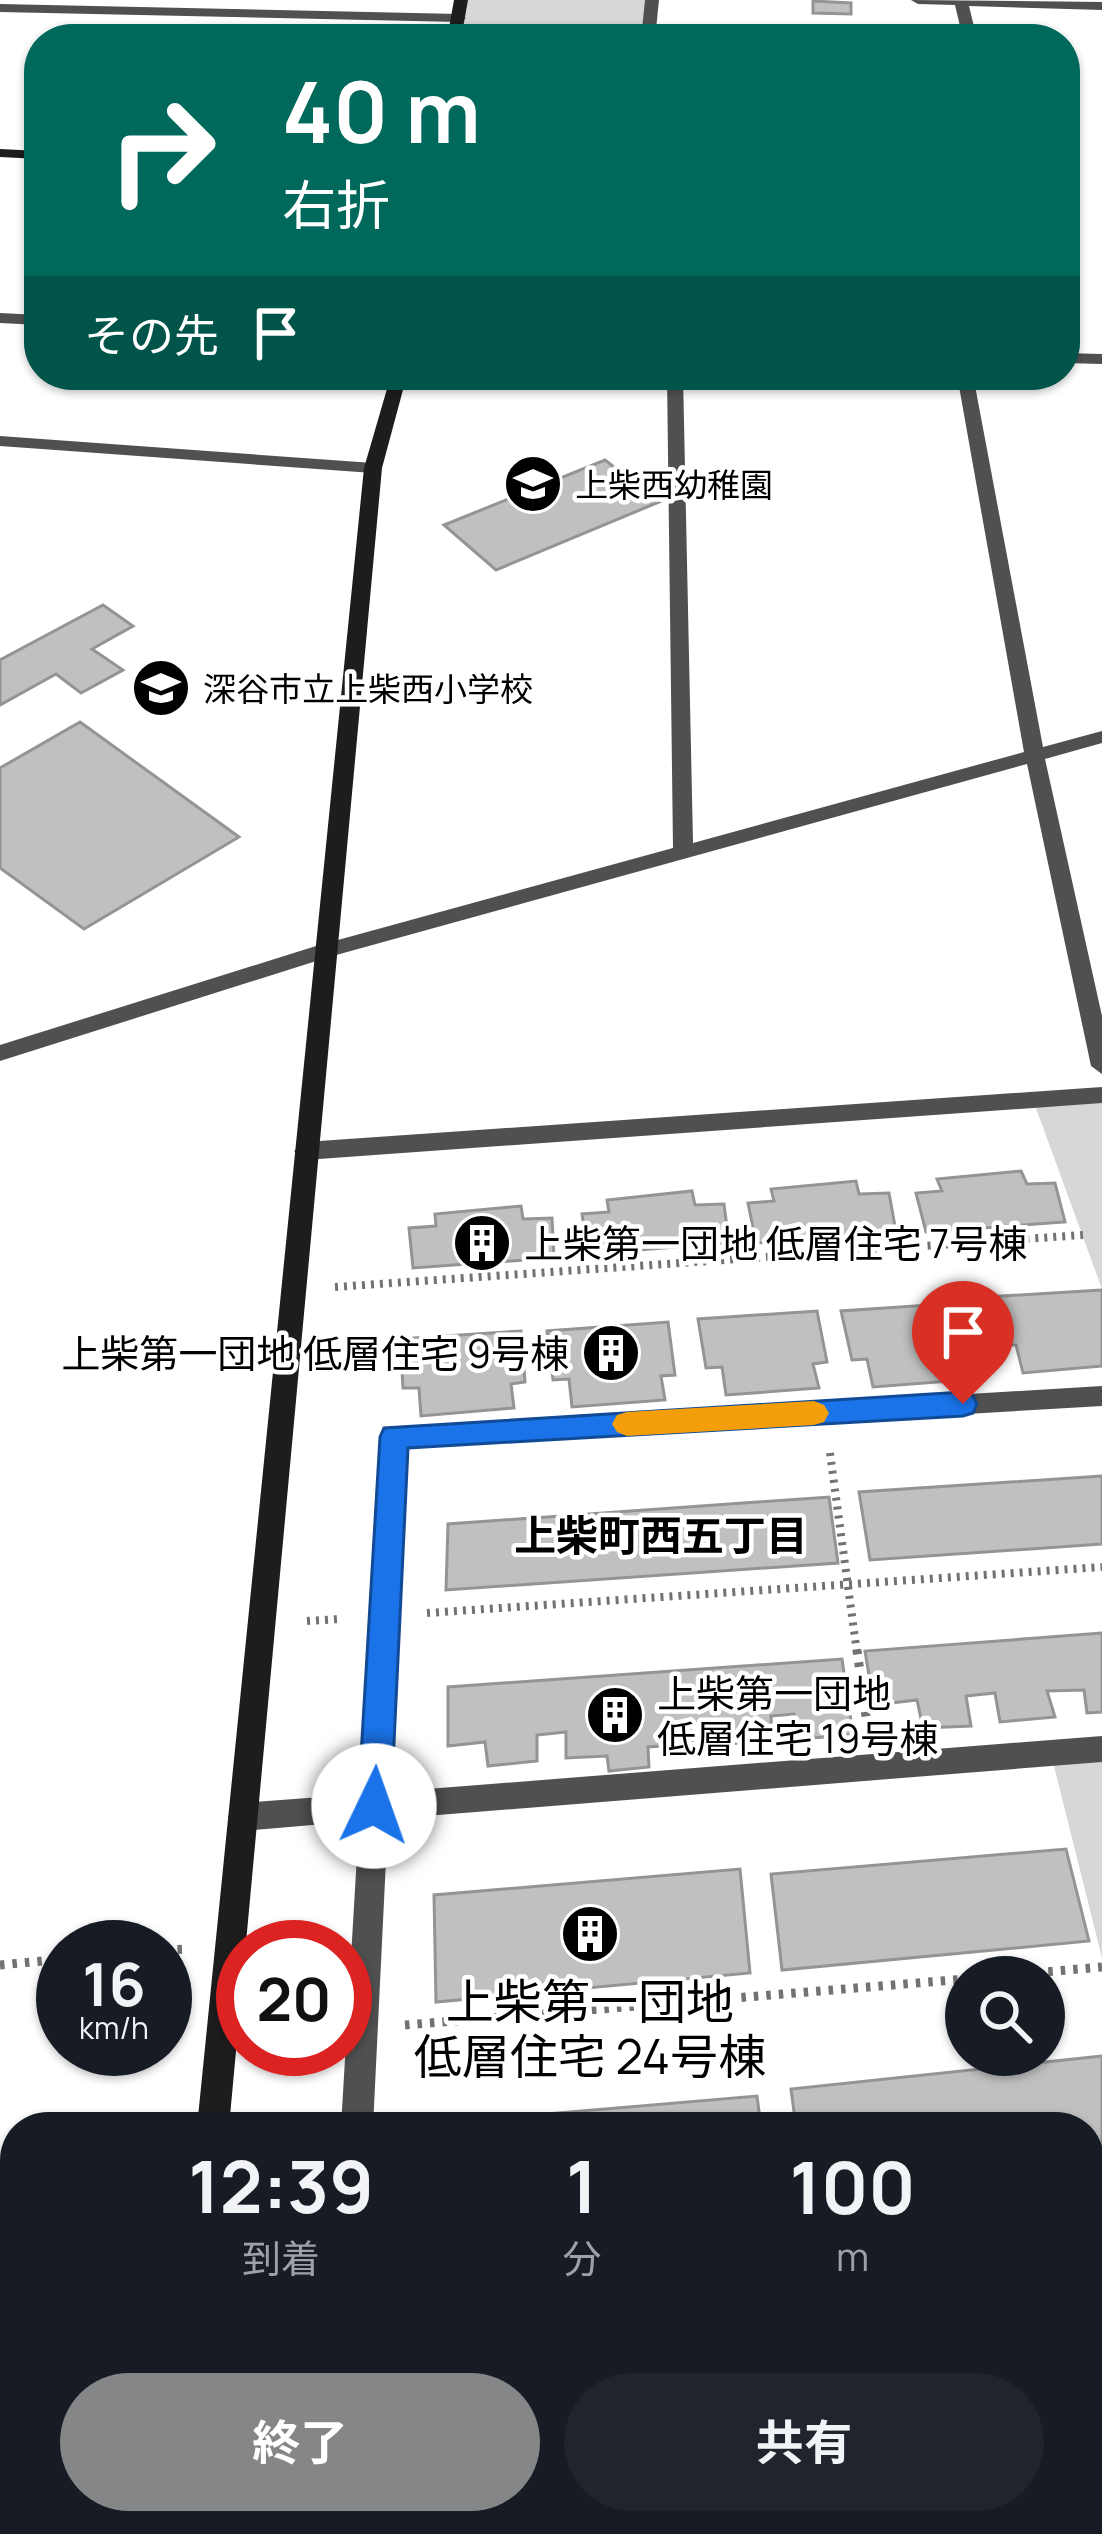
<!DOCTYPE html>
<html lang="ja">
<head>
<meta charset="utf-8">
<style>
  body { margin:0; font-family:Manrope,"Noto Sans JP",sans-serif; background:#20242c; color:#f1f3f6; height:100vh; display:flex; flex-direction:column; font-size:45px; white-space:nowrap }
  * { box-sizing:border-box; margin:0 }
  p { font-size:39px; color:#9ea1a6 }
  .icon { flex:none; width:66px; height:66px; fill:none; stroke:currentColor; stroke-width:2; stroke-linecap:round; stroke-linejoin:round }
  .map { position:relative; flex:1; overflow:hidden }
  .details { position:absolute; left:0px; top:2112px; width:1104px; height:423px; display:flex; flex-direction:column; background:#171b24; border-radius:48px 48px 0 0; box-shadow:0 3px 9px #0004 }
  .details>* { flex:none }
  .guide { position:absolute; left:24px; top:24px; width:1056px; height:366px; border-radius:48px; box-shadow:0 3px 9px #0004; background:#00695c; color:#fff; overflow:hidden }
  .buttons { position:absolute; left:945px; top:1956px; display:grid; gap:24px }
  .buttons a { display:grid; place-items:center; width:120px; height:120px; border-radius:50%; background:#171b24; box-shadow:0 3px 9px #0004; font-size:60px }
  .speed { position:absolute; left:36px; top:1920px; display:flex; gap:24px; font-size:60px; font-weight:700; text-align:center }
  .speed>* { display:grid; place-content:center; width:156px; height:156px; border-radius:50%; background:#171b24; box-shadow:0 3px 9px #0004; line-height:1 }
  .speed small { font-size:30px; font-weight:400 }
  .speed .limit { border:18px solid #d22; background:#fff; color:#111 }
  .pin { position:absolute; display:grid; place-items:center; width:102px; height:102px; color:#fff; margin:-123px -51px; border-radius:50% 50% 50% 0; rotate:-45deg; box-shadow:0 0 12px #0007 }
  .pin .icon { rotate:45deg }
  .me { position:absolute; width:132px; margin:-66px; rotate:3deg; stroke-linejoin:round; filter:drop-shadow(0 0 9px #0008) }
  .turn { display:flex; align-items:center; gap:42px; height:252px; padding:0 60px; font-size:54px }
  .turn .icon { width:156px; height:156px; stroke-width:2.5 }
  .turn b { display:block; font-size:84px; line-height:102px }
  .then { display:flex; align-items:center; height:114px; padding:0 60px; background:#0003; gap:24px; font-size:45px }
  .eta { display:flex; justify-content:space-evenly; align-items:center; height:204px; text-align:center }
  .eta b { font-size:72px; font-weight:700; line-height:84px }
  .action { display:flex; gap:24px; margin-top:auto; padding:24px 60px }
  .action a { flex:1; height:138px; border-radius:72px; background:#858687; color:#fff; font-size:48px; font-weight:700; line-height:138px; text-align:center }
  .action a+a { background:#20242c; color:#f1f3f6 }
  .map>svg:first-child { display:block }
  .green { fill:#d7d7d7 }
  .building { fill:#c0c0c0; stroke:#949494; stroke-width:3 }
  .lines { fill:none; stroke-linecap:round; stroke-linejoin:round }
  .path-far1 { stroke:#727272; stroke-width:8; stroke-dasharray:3 6; stroke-linecap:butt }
  .path { stroke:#727272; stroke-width:9; stroke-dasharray:4.5 8; stroke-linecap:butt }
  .lane { fill:#505050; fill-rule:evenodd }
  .street { fill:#505050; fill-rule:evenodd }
  .secondary { fill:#1d1d1d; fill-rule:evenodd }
  .route { fill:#1a73e8; stroke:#114b97; stroke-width:3 }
  .slow { fill:#f59e0b }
  .labels { text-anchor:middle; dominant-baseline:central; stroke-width:9; stroke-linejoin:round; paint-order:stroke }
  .far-poi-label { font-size:33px; fill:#000; stroke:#fff; text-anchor:start }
  .poi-label { font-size:39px; fill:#000; stroke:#fff; text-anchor:start }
  .neighbourhood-label { font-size:42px; font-weight:bold; fill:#000; stroke:#fff }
  .near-poi-label { font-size:48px; fill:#000; stroke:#fff }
</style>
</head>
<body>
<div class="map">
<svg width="1102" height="2534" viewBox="0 0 1102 2534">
  <rect width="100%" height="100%" fill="#fff"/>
  <g class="green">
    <path d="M 461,0 L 652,0 L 648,39 L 453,39 Z"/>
    <path d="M 1102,1095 L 1102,1289 L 1033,1100 Z"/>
    <path d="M 1102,1749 L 1102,1958 L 1051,1754 Z"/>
  </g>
  <g class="building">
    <path d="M 813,1 L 851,3 L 851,14 L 813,13 Z"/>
    <path d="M 605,460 L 659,502 L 496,570 L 444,525 Z"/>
    <path d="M 103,605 L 133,626 L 92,649 L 123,670 L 81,693 L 56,674 L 0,705 L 0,660 Z"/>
    <path d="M 80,722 L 239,837 L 84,929 L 0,868 L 0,768 Z"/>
    <path d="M 1021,1171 L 1027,1184 L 1055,1183 L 1065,1222 L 926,1232 L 916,1193 L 942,1191 L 937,1179 Z"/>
    <path d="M 856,1181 L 859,1194 L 889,1193 L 896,1232 L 756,1243 L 748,1203 L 774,1201 L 771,1189 Z"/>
    <path d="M 692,1191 L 695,1205 L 724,1204 L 729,1243 L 588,1254 L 582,1214 L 609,1212 L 607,1200 Z"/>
    <path d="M 521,1206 L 523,1219 L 552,1218 L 554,1258 L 413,1268 L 409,1228 L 436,1226 L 435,1214 Z"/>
    <path d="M 1102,1290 L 1102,1366 L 1023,1373 L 1016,1345 L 999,1345 L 987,1297 Z"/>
    <path d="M 959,1303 L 972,1355 L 958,1356 L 965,1380 L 873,1387 L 867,1359 L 852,1360 L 841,1311 Z"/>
    <path d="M 817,1311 L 827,1362 L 813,1364 L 819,1388 L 726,1395 L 722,1367 L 706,1368 L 698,1319 Z"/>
    <path d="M 668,1322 L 675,1375 L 661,1376 L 665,1400 L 572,1407 L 569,1379 L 553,1380 L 547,1331 Z"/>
    <path d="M 521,1331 L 525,1382 L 511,1384 L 514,1408 L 421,1416 L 419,1388 L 403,1388 L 400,1339 Z"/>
    <path d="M 1102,1476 L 1102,1544 L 870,1560 L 859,1492 Z"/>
    <path d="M 829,1497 L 838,1563 L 446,1590 L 448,1524 Z"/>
    <path d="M 1102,1633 L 1102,1712 L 1087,1713 L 1084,1690 L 1047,1691 L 1055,1717 L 1000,1722 L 995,1693 L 966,1696 L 971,1726 L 923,1728 L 917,1700 L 874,1705 L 865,1651 Z"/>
    <path d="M 842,1659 L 853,1735 L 798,1739 L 794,1714 L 771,1716 L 772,1742 L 719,1744 L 716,1721 L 690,1723 L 693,1744 L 648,1747 L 649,1767 L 609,1771 L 607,1756 L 566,1758 L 566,1732 L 537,1735 L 537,1761 L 488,1766 L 485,1742 L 448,1746 L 448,1687 Z"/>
    <path d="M 1066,1849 L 1089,1941 L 782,1970 L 771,1874 Z"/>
    <path d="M 740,1869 L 750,1973 L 436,2002 L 434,1895 Z"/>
    <path d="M 1102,2056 L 1102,2165 L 1089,2166 L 1089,2127 L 796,2127 L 791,2089 Z"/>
    <path d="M 757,2096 L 761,2127 L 429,2127 L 429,2124 Z"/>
    <path d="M 1102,2356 L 1102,2464 L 1089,2465 L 1089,2357 Z"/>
    <path d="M 411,2520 L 515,2520 L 412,2530 Z"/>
  </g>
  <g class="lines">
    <g class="path-far1">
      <path d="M 335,1287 L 1083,1235"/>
      <path d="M 830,1453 L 857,1653"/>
      <path d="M 427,1613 L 1102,1567"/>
      <path d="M 307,1621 L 340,1619"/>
    </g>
    <g class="path">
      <path d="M 857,1650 L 867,1724"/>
      <path d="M 165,1950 L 186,1949"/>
      <path d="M 0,1965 L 63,1959"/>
      <path d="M 986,1977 L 1102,1967"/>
      <path d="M 405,2025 L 966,1979"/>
      <path d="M 1089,2498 L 1102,2497"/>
      <path d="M 605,2534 L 792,2520"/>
    </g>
    <g class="lane">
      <path d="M 1102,1386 L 1102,1406 L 406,1447 L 389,1792 L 1102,1736 L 1102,1762 L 388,1819 L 373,2127 L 341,2127 L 359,1821 L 242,1831 L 232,1827 L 228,1817 L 232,1807 L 242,1803 L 361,1794 L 381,1437 L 385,1429 Z"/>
      <path d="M 1102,2195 L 1102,2227 L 1089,2228 L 1089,2196 Z"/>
      <rect x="317" y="2520" width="34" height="14"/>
    </g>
    <g class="street">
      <path d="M 645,0 L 659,0 L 655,39 L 641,39 Z"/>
      <path d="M 911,0 L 1102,2 L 1102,10 L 969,6 L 977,39 L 963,39 L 955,5 L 918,4 Z"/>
      <path d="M 0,4 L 459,14 L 466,18 L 459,22 L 0,12 Z"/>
      <path d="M 0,313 L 39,315 L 39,325 L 0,323 Z"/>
      <path d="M 1065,353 L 1102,354 L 1102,364 L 1065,363 Z"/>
      <path d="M 667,375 L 683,375 L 693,843 L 1024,752 L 957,375 L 973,375 L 1043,747 L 1102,731 L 1102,743 L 1045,759 L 1102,1016 L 1102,1074 L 1091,1066 L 1027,764 L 329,957 L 0,1061 L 0,1045 L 316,946 L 673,848 Z"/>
      <path d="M 0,436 L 373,463 L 382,468 L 373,473 L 0,446 Z"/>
      <path d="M 1102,1087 L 1102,1103 L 305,1160 L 294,1151 L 305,1142 Z"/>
    </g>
    <g class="secondary">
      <path d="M 454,0 L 468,0 L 461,39 L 447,39 Z"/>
      <path d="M 0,149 L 39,151 L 39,159 L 0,157 Z"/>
      <path d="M 391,375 L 407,375 L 382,468 L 229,2127 L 197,2127 L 364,468 Z"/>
      <path d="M 159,2520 L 193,2520 L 192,2534 L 158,2534 Z"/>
    </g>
  </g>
  <path class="route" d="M 963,1392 L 973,1396 L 977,1404 L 973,1413 L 963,1416 L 408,1448 L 391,1806 L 386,1817 L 374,1821 L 363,1817 L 358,1806 L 380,1437 L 384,1428 Z"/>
  <path class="slow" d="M 814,1401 L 824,1405 L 829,1413 L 824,1422 L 814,1425 L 627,1436 L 617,1432 L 612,1424 L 617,1415 L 627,1412 Z"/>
  <defs>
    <g id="school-disc" transform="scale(3)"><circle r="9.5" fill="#000" stroke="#fff"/><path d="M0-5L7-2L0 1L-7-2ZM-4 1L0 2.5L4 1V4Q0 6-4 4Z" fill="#fff"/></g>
    <g id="building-disc" transform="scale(3)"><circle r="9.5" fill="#000" stroke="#fff"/><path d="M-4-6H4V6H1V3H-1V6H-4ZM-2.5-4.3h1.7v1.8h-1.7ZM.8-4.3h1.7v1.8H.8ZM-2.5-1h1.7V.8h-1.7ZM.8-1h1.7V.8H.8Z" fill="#fff"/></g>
  </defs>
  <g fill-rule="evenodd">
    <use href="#school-disc" x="533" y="484"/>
    <use href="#school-disc" x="161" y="688"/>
    <use href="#building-disc" x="482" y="1243"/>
    <use href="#building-disc" x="611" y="1353"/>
    <use href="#building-disc" x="615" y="1715"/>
    <use href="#building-disc" x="590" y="1934"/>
  </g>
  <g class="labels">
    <g class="far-poi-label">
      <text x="575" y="484">上柴西幼稚園</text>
      <text x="203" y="688">深谷市立上柴西小学校</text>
    </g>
    <g class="poi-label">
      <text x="524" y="1243">上柴第一団地 低層住宅 7号棟</text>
      <text x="569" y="1353" text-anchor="end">上柴第一団地 低層住宅 9号棟</text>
      <text x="657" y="1693">上柴第一団地<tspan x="657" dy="45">低層住宅 19号棟</tspan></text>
    </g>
    <g class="neighbourhood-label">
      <text x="661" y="1535">上柴町西五丁目</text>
    </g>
    <g class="near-poi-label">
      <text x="590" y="2000">上柴第一団地<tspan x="590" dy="55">低層住宅 24号棟</tspan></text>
    </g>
  </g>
</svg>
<div class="buttons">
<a><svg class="icon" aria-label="search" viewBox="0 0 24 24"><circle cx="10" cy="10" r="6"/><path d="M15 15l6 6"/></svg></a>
</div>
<div class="speed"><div>16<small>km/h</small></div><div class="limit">20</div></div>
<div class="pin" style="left:963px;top:1404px;background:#d93025"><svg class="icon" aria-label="arrive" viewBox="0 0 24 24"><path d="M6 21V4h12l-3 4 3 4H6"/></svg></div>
<svg class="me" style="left:374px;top:1806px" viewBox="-20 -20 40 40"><circle r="19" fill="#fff"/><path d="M0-13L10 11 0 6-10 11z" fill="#1a73e8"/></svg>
<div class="guide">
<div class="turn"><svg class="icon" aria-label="right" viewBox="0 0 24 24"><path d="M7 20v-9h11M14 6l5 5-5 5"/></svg><div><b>40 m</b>右折</div></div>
<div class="then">その先<svg class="icon" aria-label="arrive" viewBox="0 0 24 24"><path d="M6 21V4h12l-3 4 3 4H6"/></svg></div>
</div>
<section class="details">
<div class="eta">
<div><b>12:39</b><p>到着</p></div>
<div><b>1</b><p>分</p></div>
<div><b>100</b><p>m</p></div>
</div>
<div class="action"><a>終了</a><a>共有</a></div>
</section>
</div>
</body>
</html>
